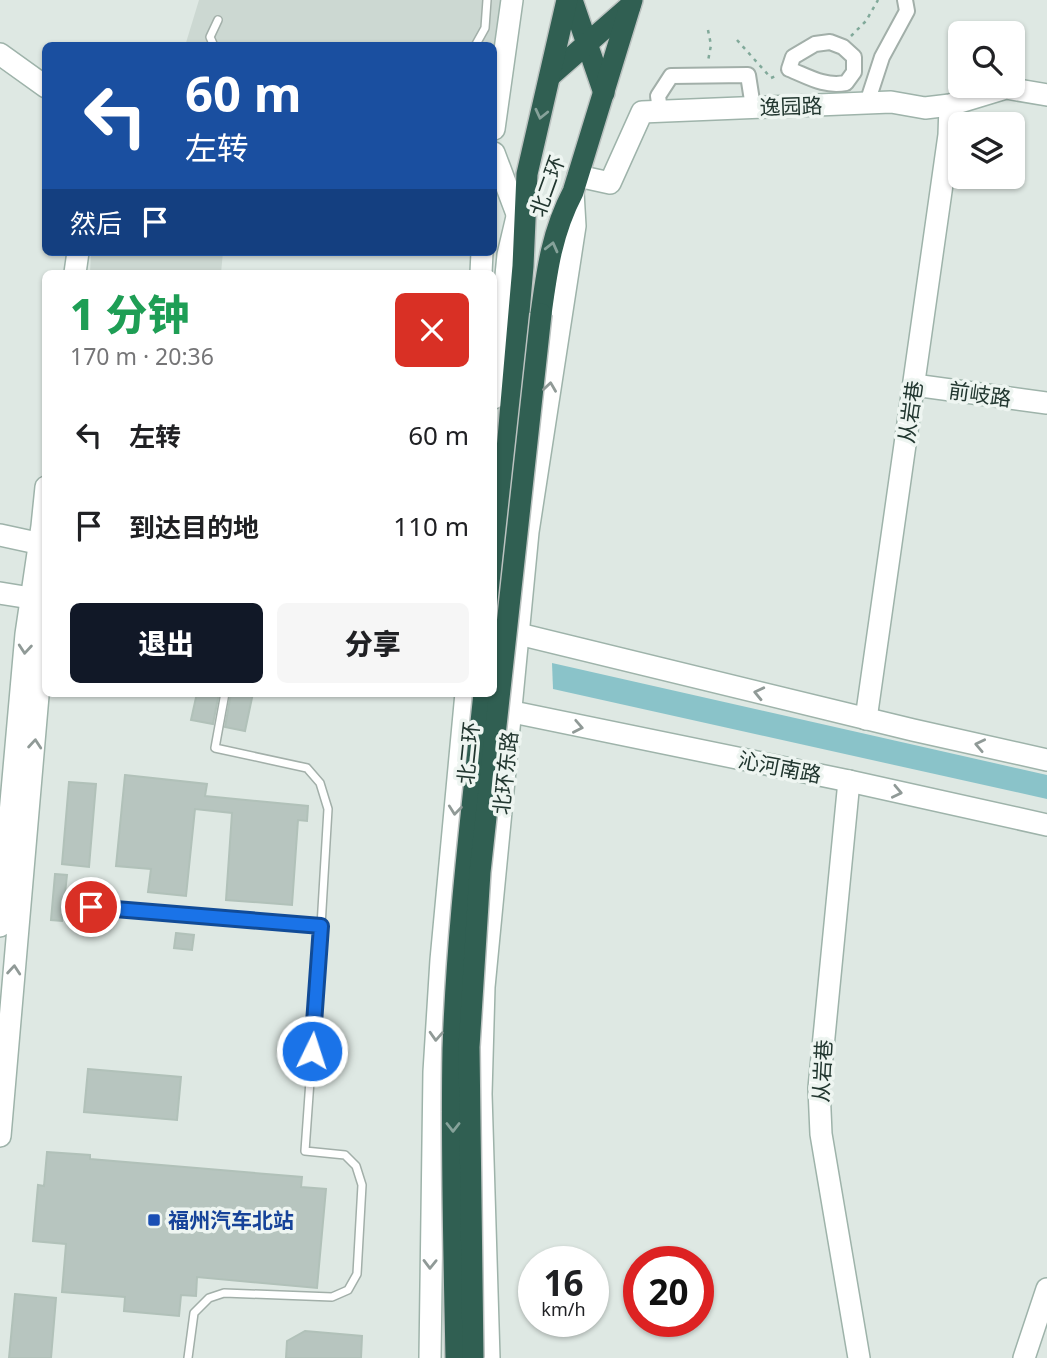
<!DOCTYPE html>
<html lang="zh">
<head>
<meta charset="utf-8">
<style>
  body { margin:0; font-family:"Noto Sans","Noto Sans SC",sans-serif; background:#f6f6f6; color:#202124; height:100vh; display:flex; flex-direction:column; font-size:26px; white-space:nowrap }
  * { box-sizing:border-box; margin:0 }
  p { font-size:23px; color:#757577 }
  .icon { flex:none; width:38px; height:38px; fill:none; stroke:currentColor; stroke-width:2; stroke-linecap:round; stroke-linejoin:round }
  .map { position:relative; flex:1; overflow:hidden }
  .side { position:absolute; left:42px; top:270px; width:455px; height:427px; display:flex; flex-direction:column; background:#fff; border-radius:10px; box-shadow:0 2px 5px #0004 }
  .side>* { flex:none }
  .banner { position:absolute; left:42px; top:42px; width:455px; height:214px; border-radius:10px; box-shadow:0 2px 5px #0004; background:#1a4fa0; color:#fff; overflow:hidden }
  .tools { position:absolute; left:948px; top:21px; display:grid; gap:14px }
  .tools a { display:grid; place-items:center; width:77px; height:77px; border-radius:10px; background:#fff; box-shadow:0 2px 5px #0004; font-size:35px }
  .speed { position:absolute; left:518px; top:1246px; display:flex; gap:14px; font-size:35px; font-weight:700; text-align:center }
  .speed>* { display:grid; place-content:center; width:91px; height:91px; border-radius:50%; background:#fff; box-shadow:0 2px 5px #0004; line-height:1 }
  .speed small { font-size:18px; font-weight:400 }
  .speed .limit { border:10px solid #d22; background:#fff; color:#111 }
  .pin { position:absolute; display:grid; place-items:center; width:60px; height:60px; color:#fff; margin:-30px; border:4px solid #fff; border-radius:50%; box-shadow:0 2px 7px #0007 }
  .me { position:absolute; width:77px; margin:-38px; rotate:4deg; stroke-linejoin:round; filter:drop-shadow(0 0 5px #0008) }
  .turn { display:flex; align-items:center; gap:24px; height:147px; padding:0 28px; font-size:32px }
  .turn .icon { width:91px; height:91px; stroke-width:2.5 }
  .turn b { display:block; font-size:49px; line-height:60px }
  .then { display:flex; align-items:center; height:66px; padding:0 28px; background:#0003; gap:14px; font-size:26px }
  .round { display:grid; place-items:center; flex:none; width:74px; height:74px; border-radius:10px; background:#f6f6f6 }
  .headline { display:flex; align-items:center; justify-content:space-between; height:119px; padding:0 28px }
  h1 { font-size:42px; font-weight:800; line-height:52px; color:#1e9e55 }
  .primary-button { display:flex; gap:14px; margin-top:auto; padding:14px 28px }
  .primary-button a { flex:1; height:80px; border-radius:10px; background:#111827; color:#fff; font-size:28px; font-weight:800; line-height:80px; text-align:center }
  .primary-button a+a { background:#f6f6f6; color:#202124 }
  ul { padding:0; list-style:none }
  li { display:flex; align-items:center; gap:21px; height:91px; padding:0 28px }
  li div { flex:1 }
  li b { display:block; font-size:26px }
  li em { font-style:normal }
  .map>svg:first-child { display:block }
  .built { fill:#ccd8d2 }
  .water { fill:#8ac3c9 }
  .building { fill:#b7c5bf; stroke:#b1c1b9; stroke-width:2 }
  .lines { fill:none; stroke-linecap:round; stroke-linejoin:round }
  .lane-casing { stroke:#a2afa9; stroke-width:10 }
  .street-casing { stroke:#a2afa9; stroke-width:18 }
  .secondary-casing { stroke:#9eb3aa; stroke-width:24 }
  .highway-casing { stroke:#bcc3c1; stroke-width:24 }
  .path { stroke:#81a99a; stroke-width:2.5; stroke-dasharray:3.5 5; stroke-linecap:butt }
  .lane { stroke:#fff; stroke-width:7 }
  .street { stroke:#fff; stroke-width:14 }
  .secondary { stroke:#fff; stroke-width:21 }
  .highway { stroke:#305f52; stroke-width:21 }
  .highway-bridge-casing { stroke:#bcc3c1; stroke-width:24; stroke-linecap:butt }
  .highway-bridge { stroke:#305f52; stroke-width:21 }
  .oneway { stroke:#86a29a }
  .oneway2 { stroke:#909a97 }
  .route-casing { stroke:#114b97; stroke-width:18 }
  .route { stroke:#1a73e8; stroke-width:12 }
  .transit-dot { fill:#1a4fb4; stroke:#eef5f1; stroke-width:2.5 }
  .labels { text-anchor:middle; dominant-baseline:central; stroke-width:7; stroke-linejoin:round; paint-order:stroke }
  .street-label { font-size:21px; fill:#21362f; stroke:#eef5f1 }
  .transit-label { font-size:21px; font-weight:bold; fill:#164399; stroke:#eef5f1; text-anchor:start }
</style>
</head>
<body>
<div class="map">
<svg width="1047" height="1358" viewBox="0 0 1047 1358">
  <rect width="100%" height="100%" fill="#dee8e3"/>
  <g class="built">
    <path d="M 199,0 L 505,0 L 494,67 L 494,46 L 185,46 Z"/>
    <path d="M 91,252 L 223,252 L 221,273 L 90,273 Z"/>
  </g>
  <path class="water" d="M 552,663 L 1047,775 L 1047,799 L 553,689 Z"/>
  <g class="building">
    <path d="M 197,693 L 219,693 L 213,724 L 191,720 Z"/>
    <path d="M 231,693 L 253,693 L 245,731 L 225,727 Z"/>
    <path d="M 125,775 L 207,784 L 205,796 L 308,806 L 307,821 L 298,820 L 292,905 L 226,900 L 232,813 L 195,809 L 186,896 L 148,892 L 151,869 L 116,866 Z"/>
    <path d="M 69,782 L 96,784 L 89,867 L 62,864 Z"/>
    <path d="M 55,874 L 67,875 L 62,921 L 51,920 Z"/>
    <path d="M 176,933 L 194,935 L 192,950 L 174,948 Z"/>
    <path d="M 88,1069 L 181,1077 L 177,1120 L 84,1112 Z"/>
    <path d="M 47,1152 L 90,1155 L 90,1159 L 302,1177 L 301,1187 L 326,1189 L 317,1288 L 197,1277 L 196,1296 L 181,1295 L 179,1316 L 124,1311 L 125,1297 L 62,1292 L 66,1244 L 33,1241 L 38,1185 L 44,1186 Z"/>
    <path d="M 15,1294 L 56,1298 L 51,1358 L 9,1358 Z"/>
    <path d="M 305,1331 L 362,1336 L 361,1358 L 286,1358 L 287,1341 Z"/>
  </g>
  <g class="lines">
    <g class="lane-casing">
      <g id="lane">
        <path d="M 214,46 L 210,37 L 218,20"/>
        <path d="M 475,46 L 485,28 L 487,0"/>
        <path d="M 225,693 L 215,748 L 307,768 L 320,783 L 328,809 L 321,926"/>
        <path d="M 91,907 L 321,926 L 305,1151 L 345,1155 L 356,1166 L 362,1185 L 357,1274 L 348,1290 L 332,1297 L 224,1293 L 209,1298 L 194,1313 L 188,1358"/>
      </g>
    </g>
    <g class="street-casing">
      <g id="street">
        <path d="M 830,42 L 843,47 L 854,57 L 854,72 L 846,83 C 824,87 809,77 789,69 L 793,57 L 815,44 Z"/>
        <path d="M 867,103 L 882,57 L 907,11 L 905,0"/>
        <path d="M 660,110 L 658,96 L 671,76 L 748,75 L 753,107"/>
      </g>
    </g>
    <g class="secondary-casing">
      <g id="secondary">
        <path d="M 0,54 L 46,87"/>
        <path d="M 494,129 L 512,0"/>
        <path d="M 494,153 L 517,214"/>
        <path d="M 578,176 L 610,183 L 642,112 L 891,102 L 925,108 L 950,105 L 1006,88 L 1047,95"/>
        <path d="M 75,273 L 78,252"/>
        <path d="M 481,273 L 482,252"/>
        <path d="M 914,385 L 1047,403"/>
        <path d="M 494,398 L 508,255 L 520,204"/>
        <path d="M 0,535 L 46,545"/>
        <path d="M 0,593 L 43,600"/>
        <path d="M 494,628 L 913,730 L 1047,760"/>
        <path d="M 498,709 L 849,781 L 1047,825"/>
        <path d="M 866,719 L 949,135 L 950,105"/>
        <path d="M 849,781 L 819,1088 L 821,1134 L 859,1358"/>
        <path d="M 0,926 L 26,634 L 42,526 L 46,487"/>
        <path d="M 0,1136 L 46,603"/>
        <path d="M 430,1358 L 434,1072 L 441,960 L 466,693"/>
        <path d="M 489,1358 L 481,1094 L 484,987 L 528,532 L 575,226 L 573,192"/>
        <path d="M 1024,1358 L 1047,1289"/>
      </g>
    </g>
    <g class="highway-casing">
      <g id="highway">
        <path d="M 572,0 L 604,93"/>
        <path d="M 550,76 L 630,6"/>
        <path d="M 541,314 C 547,270 552,232 573,192 L 632,0"/>
        <path d="M 494,599 L 523,266 L 527,174 L 567,0"/>
      </g>
    </g>
    <g class="path">
      <path d="M 708,30 L 711,45 L 708,61"/>
      <path d="M 851,36 L 866,21 L 878,0"/>
      <path d="M 737,40 L 771,78 L 778,75"/>
    </g>
    <use href="#lane" class="lane"/>
    <use href="#street" class="street"/>
    <use href="#secondary" class="secondary"/>
    <use href="#highway" class="highway"/>
    <g class="highway-bridge-casing">
      <g id="highway-bridge">
        <path d="M 456,1358 C 454,1255 451,1152 453,1049 C 457,930 472,811 484,693"/>
        <path d="M 473,1358 L 469,1047 L 473,983 L 480,872 L 541,314"/>
      </g>
    </g>
    <use href="#highway-bridge" class="highway-bridge"/>
  </g>
  <defs><path id="oneway-chevron" d="M-2-3.5L2.5 0L-2 3.5" fill="none" stroke-width="1.6" stroke-linecap="round" stroke-linejoin="round" transform="scale(1.75)"/></defs>
  <g class="oneway">
    <use href="#oneway-chevron" transform="translate(541 114) rotate(103)"/>
    <use href="#oneway-chevron" transform="translate(552 247) rotate(-76)"/>
    <use href="#oneway-chevron" transform="translate(453 1127) rotate(90)"/>
  </g>
  <g class="oneway2">
    <use href="#oneway-chevron" transform="translate(550 387) rotate(-82)"/>
    <use href="#oneway-chevron" transform="translate(25 649) rotate(95)"/>
    <use href="#oneway-chevron" transform="translate(759 693) rotate(-167)"/>
    <use href="#oneway-chevron" transform="translate(578 727) rotate(11)"/>
    <use href="#oneway-chevron" transform="translate(35 744) rotate(-85)"/>
    <use href="#oneway-chevron" transform="translate(980 745) rotate(-168)"/>
    <use href="#oneway-chevron" transform="translate(897 792) rotate(12)"/>
    <use href="#oneway-chevron" transform="translate(455 810) rotate(96)"/>
    <use href="#oneway-chevron" transform="translate(14 970) rotate(-85)"/>
    <use href="#oneway-chevron" transform="translate(436 1036) rotate(93)"/>
    <use href="#oneway-chevron" transform="translate(430 1264) rotate(91)"/>
  </g>
  <g class="lines">
    <g class="route-casing">
      <path id="route" d="M 91,907 L 321,926 L 312,1051"/>
    </g>
    <use href="#route" class="route"/>
  </g>
  <rect class="transit-dot" x="147" y="1213" width="14" height="14" rx="3.5"/>
  <g class="labels">
    <g class="street-label">
      <text transform="translate(791 106) rotate(-2)">逸园路</text>
      <text transform="translate(547 186) rotate(-70)">北二环</text>
      <text transform="translate(980 394) rotate(8)">前岐路</text>
      <text transform="translate(910 412) rotate(-82)">从岩巷</text>
      <text transform="translate(468 753) rotate(-84)">北二环</text>
      <text transform="translate(780 767) rotate(11)">沁河南路</text>
      <text transform="translate(505 773) rotate(-84)">北环东路</text>
      <text transform="translate(822 1071) rotate(-87)">从岩巷</text>
    </g>
    <g class="transit-label">
      <text x="168" y="1220">福州汽车北站</text>
    </g>
  </g>
</svg>
<div class="tools">
<a><svg class="icon" aria-label="search" viewBox="0 0 24 24"><circle cx="10" cy="10" r="6"/><path d="M15 15l6 6"/></svg></a>
<a><svg class="icon" aria-label="layers" viewBox="0 0 24 24"><path d="M12 4l9 5-9 5-9-5zM3 14l9 5 9-5"/></svg></a>
</div>
<div class="speed"><div>16<small>km/h</small></div><div class="limit">20</div></div>
<div class="pin" style="left:91px;top:907px;background:#d93025"><svg class="icon" aria-label="arrive" viewBox="0 0 24 24"><path d="M6 21V4h12l-3 4 3 4H6"/></svg></div>
<svg class="me" style="left:312px;top:1051px" viewBox="-20 -20 40 40"><circle r="17" fill="#1a73e8" stroke="#fff" stroke-width="3"/><path d="M0-11L8 9 0 5-8 9z" fill="#fff"/></svg>
<div class="banner">
<div class="turn"><svg class="icon" aria-label="left" viewBox="0 0 24 24"><path d="M17 20v-9H6M10 6l-5 5 5 5"/></svg><div><b>60 m</b>左转</div></div>
<div class="then">然后<svg class="icon" aria-label="arrive" viewBox="0 0 24 24"><path d="M6 21V4h12l-3 4 3 4H6"/></svg></div>
</div>
<section class="side">
<div class="headline"><div><h1>1 分钟</h1><p>170 m · 20:36</p></div><a class="round" style="background:#d93025;color:#fff"><svg class="icon" aria-label="close" viewBox="0 0 24 24"><path d="M6 6l12 12M18 6L6 18"/></svg></a></div>
<ul>
<li><svg class="icon" aria-label="left" viewBox="0 0 24 24"><path d="M17 20v-9H6M10 6l-5 5 5 5"/></svg><div><b>左转</b></div><em>60 m</em></li>
<li><svg class="icon" aria-label="arrive" viewBox="0 0 24 24"><path d="M6 21V4h12l-3 4 3 4H6"/></svg><div><b>到达目的地</b></div><em>110 m</em></li>
</ul>
<div class="primary-button"><a>退出</a><a>分享</a></div>
</section>
</div>
</body>
</html>
